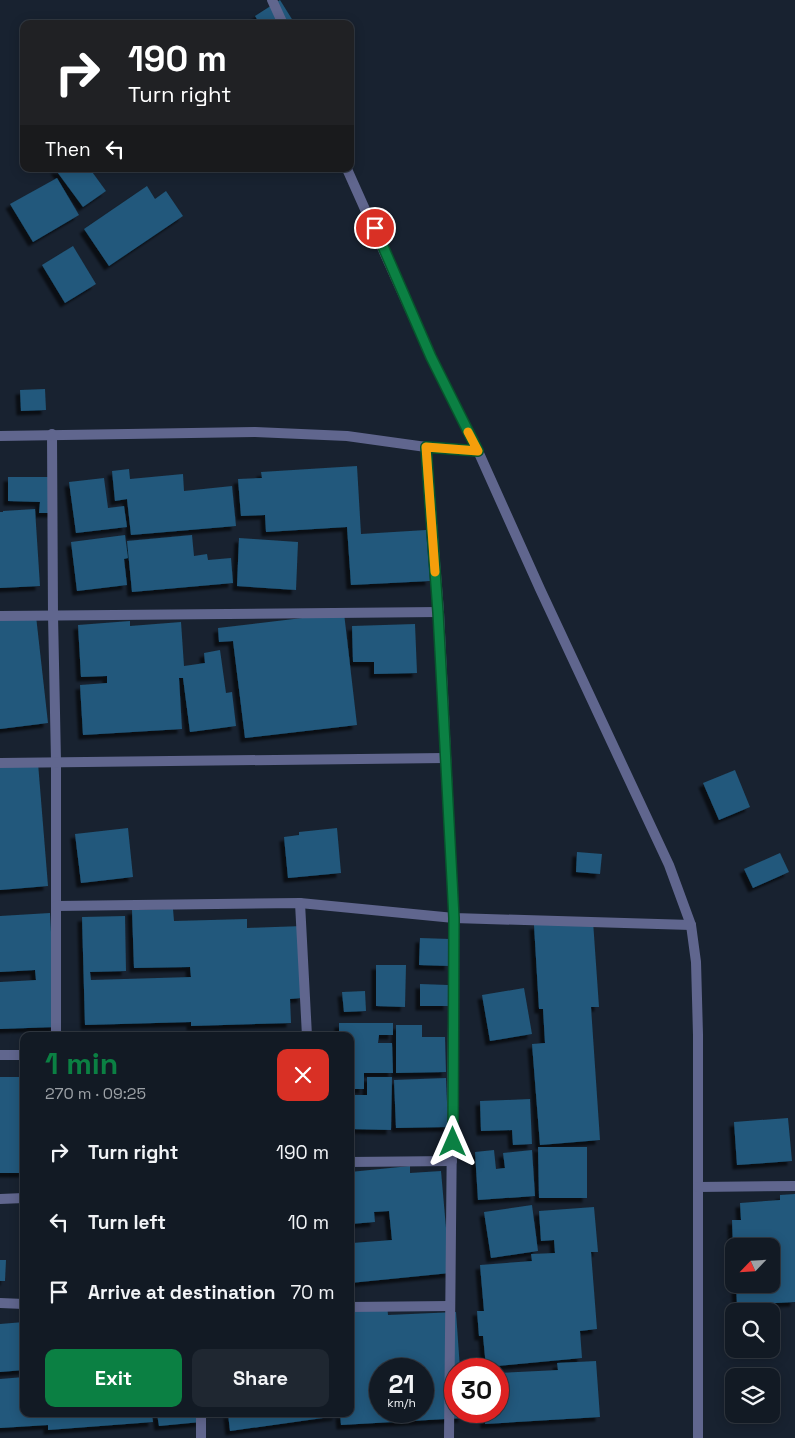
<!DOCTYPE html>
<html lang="en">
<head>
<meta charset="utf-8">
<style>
  body { margin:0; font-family:"Space Grotesk",sans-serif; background:#1f2731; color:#f1f3f6; height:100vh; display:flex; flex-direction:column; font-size:19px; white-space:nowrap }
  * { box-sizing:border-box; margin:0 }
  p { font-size:16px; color:#9ca1a6 }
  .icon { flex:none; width:28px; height:28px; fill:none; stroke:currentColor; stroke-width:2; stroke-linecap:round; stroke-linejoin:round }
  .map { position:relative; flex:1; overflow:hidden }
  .drawer { position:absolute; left:20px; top:1032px; width:334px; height:385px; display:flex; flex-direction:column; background:#121a24; border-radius:10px; box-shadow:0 2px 12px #0003,0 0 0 1px #313841 }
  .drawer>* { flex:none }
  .hud { position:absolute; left:20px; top:20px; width:334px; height:152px; border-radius:10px; box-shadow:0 2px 12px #0003,0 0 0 1px #313841; background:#202124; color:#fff; overflow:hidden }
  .needle { width:32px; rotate:245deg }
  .buttons { position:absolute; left:725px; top:1238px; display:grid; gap:10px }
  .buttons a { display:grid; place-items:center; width:55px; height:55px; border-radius:10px; background:#121a24; box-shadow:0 2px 12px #0003,0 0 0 1px #313841; font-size:25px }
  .speed { position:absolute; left:369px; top:1358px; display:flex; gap:10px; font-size:25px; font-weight:700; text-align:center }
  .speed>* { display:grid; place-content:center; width:65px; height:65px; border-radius:50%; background:#121a24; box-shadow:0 2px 12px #0003,0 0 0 1px #313841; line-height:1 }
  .speed small { font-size:12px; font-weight:400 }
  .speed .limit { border:8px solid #d22; background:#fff; color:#111 }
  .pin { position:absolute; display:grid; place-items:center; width:42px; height:42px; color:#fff; margin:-21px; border:2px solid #fff; border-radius:50%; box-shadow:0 1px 5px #0007 }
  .me { position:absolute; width:55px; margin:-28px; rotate:0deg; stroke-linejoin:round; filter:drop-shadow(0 0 4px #0008) }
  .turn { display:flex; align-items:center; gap:18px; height:105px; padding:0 25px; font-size:22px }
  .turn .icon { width:65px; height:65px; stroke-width:2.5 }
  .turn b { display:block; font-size:35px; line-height:42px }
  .then { display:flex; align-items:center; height:48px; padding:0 25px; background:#0003; gap:10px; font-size:19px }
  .round { display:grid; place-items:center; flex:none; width:52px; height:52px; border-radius:10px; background:#1f2731 }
  .head { display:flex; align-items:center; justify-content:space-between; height:85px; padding:0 25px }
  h1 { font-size:30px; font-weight:700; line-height:38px; color:#0b8043 }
  .action { display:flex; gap:10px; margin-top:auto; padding:10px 25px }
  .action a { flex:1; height:58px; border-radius:10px; background:#0b8043; color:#fff; font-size:20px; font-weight:700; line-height:58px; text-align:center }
  .action a+a { background:#1f2731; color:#f1f3f6 }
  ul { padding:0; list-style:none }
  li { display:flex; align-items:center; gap:15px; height:70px; padding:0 25px }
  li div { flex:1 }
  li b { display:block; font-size:19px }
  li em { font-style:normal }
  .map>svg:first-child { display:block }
  .building { fill:#21587b; fill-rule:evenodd; filter:url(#shadow) }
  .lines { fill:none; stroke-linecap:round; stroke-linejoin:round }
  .minor { stroke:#60668e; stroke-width:10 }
  .route-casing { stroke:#07532c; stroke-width:12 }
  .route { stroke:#0b8043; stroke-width:9 }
  .slow { stroke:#f59e0b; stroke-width:9 }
</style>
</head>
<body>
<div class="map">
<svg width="795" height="1438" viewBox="0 0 795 1438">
  <defs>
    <filter id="shadow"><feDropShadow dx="-4.5" dy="4.5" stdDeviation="1" flood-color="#0009"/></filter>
  </defs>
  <rect width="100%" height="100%" fill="#182230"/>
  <g class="building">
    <path d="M 280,0 L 295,24 L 260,24 L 255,16 Z"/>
    <path d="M 55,169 L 90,169 L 106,191 L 83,207 Z"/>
    <path d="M 57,178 L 79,215 L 33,242 L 10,204 Z"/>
    <path d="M 147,186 L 155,199 L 166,191 L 183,216 L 109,266 L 84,229 Z"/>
    <path d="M 73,246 L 96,284 L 65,303 L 42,265 Z"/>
    <path d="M 45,389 L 46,410 L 21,411 L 20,390 Z"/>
    <path d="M 357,466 L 361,534 L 426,530 L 430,581 L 351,585 L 347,527 L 266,532 L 265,515 L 241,516 L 238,479 L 262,478 L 261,472 Z"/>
    <path d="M 129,469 L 130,479 L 183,474 L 184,491 L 232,486 L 236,526 L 131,535 L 127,499 L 115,501 L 112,471 Z"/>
    <path d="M 8,477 L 57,477 L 57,513 L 39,513 L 40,502 L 8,501 Z"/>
    <path d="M 104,478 L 108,508 L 124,506 L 127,527 L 76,533 L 69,482 Z"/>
    <path d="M 35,509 L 40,586 L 0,588 L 0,512 L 3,512 L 3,511 Z"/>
    <path d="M 125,535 L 128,558 L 124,559 L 127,585 L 77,591 L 71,542 Z"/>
    <path d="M 192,535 L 194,556 L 207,554 L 208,560 L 231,558 L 233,583 L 132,592 L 127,541 Z"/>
    <path d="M 239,538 L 298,542 L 296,590 L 237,586 Z"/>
    <path d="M 344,613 L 357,725 L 245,738 L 233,641 L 219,642 L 218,628 Z"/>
    <path d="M 36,616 L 48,723 L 0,729 L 0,620 Z"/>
    <path d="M 130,621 L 130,626 L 181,622 L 184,666 L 205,663 L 204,653 L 220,650 L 226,693 L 232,692 L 236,726 L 190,732 L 183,678 L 179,678 L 182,729 L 83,735 L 80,685 L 107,683 L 107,676 L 81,677 L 78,625 Z"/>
    <path d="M 415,624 L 417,673 L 374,674 L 374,662 L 353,662 L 352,626 Z"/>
    <path d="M 38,763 L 48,886 L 0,890 L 0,766 Z"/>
    <path d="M 735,770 L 750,807 L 719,820 L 703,783 Z"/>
    <path d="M 128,828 L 133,877 L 81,883 L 75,834 Z"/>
    <path d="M 337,828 L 341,873 L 288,878 L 284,837 L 299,835 L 299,832 Z"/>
    <path d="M 577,852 L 602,854 L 600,874 L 576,872 Z"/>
    <path d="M 780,853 L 789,872 L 753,888 L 744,869 Z"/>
    <path d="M 173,909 L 174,921 L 247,919 L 247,928 L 303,926 L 302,998 L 290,999 L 291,1023 L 191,1026 L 191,1022 L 85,1025 L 82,917 L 125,916 L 126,971 L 90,972 L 91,980 L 191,977 L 190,967 L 134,968 L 132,910 Z"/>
    <path d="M 50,913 L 56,1027 L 0,1029 L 0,982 L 36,980 L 35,970 L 0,972 L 0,916 Z"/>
    <path d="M 593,921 L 599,1007 L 591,1007 L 600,1140 L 540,1145 L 532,1044 L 545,1043 L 543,1009 L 539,1009 L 534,925 Z"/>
    <path d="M 420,938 L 450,939 L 449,966 L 419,965 Z"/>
    <path d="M 376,965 L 406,965 L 405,1007 L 376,1006 Z"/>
    <path d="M 420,984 L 448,985 L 448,1006 L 420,1006 Z"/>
    <path d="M 524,988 L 532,1034 L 490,1041 L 482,995 Z"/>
    <path d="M 365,991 L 366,1011 L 344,1012 L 342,992 Z"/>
    <path d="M 339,1023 L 393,1023 L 393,1035 L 379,1035 L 378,1043 L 392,1043 L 393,1073 L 364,1073 L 364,1089 L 350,1089 L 350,1036 L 339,1036 Z"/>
    <path d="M 396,1025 L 422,1025 L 422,1037 L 445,1037 L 446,1072 L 396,1073 Z"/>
    <rect x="0" y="1077" width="24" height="96"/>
    <path d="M 367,1077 L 392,1077 L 391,1130 L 350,1129 L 350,1095 L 367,1095 Z"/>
    <path d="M 446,1078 L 448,1127 L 396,1128 L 394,1080 Z"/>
    <path d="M 530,1099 L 532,1144 L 513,1145 L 512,1130 L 481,1131 L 480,1101 Z"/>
    <path d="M 788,1118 L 792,1161 L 737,1165 L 734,1122 Z"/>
    <path d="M 538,1147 L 587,1147 L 587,1198 L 539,1198 Z"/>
    <path d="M 494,1150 L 496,1169 L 505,1168 L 503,1153 L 532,1150 L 535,1196 L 478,1200 L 475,1152 Z"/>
    <path d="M 410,1166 L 410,1173 L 441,1171 L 450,1273 L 350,1283 L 350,1231 L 351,1231 L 352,1243 L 392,1240 L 389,1211 L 374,1212 L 375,1222 L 350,1224 L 350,1172 Z"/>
    <path d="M 795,1194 L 795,1302 L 737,1305 L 736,1284 L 771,1284 L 771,1246 L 733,1246 L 732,1220 L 741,1220 L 740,1203 L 780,1200 L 780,1195 Z"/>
    <path d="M 532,1205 L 538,1251 L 491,1258 L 484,1212 Z"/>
    <path d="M 594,1207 L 598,1252 L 591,1252 L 597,1329 L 580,1331 L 582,1358 L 486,1367 L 483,1336 L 479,1336 L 477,1311 L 484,1311 L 480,1265 L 532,1261 L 531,1254 L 555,1253 L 554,1240 L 541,1241 L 539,1211 Z"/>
    <path d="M 0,1260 L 6,1260 L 5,1281 L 0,1281 Z"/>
    <path d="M 387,1304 L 388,1315 L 456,1312 L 460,1369 L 455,1369 L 455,1411 L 462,1411 L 463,1418 L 341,1425 L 340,1414 L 350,1414 L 350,1307 ZM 380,1369 L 422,1369 L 422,1411 L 380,1411 Z"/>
    <path d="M 24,1322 L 24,1370 L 0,1372 L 0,1324 Z"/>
    <path d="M 596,1361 L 600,1417 L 485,1424 L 484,1411 L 498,1411 L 498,1373 L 558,1370 L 557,1363 Z"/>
    <path d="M 24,1377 L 24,1414 L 152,1414 L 153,1422 L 48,1430 L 48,1425 L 0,1428 L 0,1379 Z"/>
    <path d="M 157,1414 L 200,1414 L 201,1422 L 159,1426 Z"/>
    <path d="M 228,1414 L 337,1414 L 337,1416 L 230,1431 Z"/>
  </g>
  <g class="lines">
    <g class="minor">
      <path d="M 272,0 L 283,24"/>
      <path d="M 347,169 L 431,357 L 478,451 L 540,589 L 669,865 L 691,925 L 696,962 L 698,1035 L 698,1438"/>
      <path d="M 52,434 L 53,615 L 56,761 L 56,1036"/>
      <path d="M 0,436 L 255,432 L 347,436 L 426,447 L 478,451"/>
      <path d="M 426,447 L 439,612 L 454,918 L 449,1438"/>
      <path d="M 0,616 L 439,612"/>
      <path d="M 0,763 L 445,758"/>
      <path d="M 300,903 L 307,1036"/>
      <path d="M 56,906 L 300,903 L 454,918 L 691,925"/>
      <path d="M 0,1055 L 24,1055"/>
      <path d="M 350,1162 L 452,1161"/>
      <path d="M 698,1187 L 795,1186"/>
      <path d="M 0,1199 L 24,1198"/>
      <path d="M 0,1303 L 24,1304"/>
      <path d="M 350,1307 L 449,1306"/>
      <path d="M 201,1438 L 201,1414"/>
    </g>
  </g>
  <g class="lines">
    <g class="route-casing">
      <path id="route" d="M 375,228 L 431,357 L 478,451 L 426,447 L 438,612 L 454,918 L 453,1142"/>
    </g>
    <use href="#route" class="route"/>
    <path class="slow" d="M 435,572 L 426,447 L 478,451 L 468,432"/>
  </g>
</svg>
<div class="buttons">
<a><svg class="needle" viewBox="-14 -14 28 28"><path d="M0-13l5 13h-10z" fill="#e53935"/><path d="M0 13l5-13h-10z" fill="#9ca1a6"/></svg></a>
<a><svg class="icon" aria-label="search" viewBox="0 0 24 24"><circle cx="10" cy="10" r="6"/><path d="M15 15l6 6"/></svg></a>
<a><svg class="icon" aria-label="layers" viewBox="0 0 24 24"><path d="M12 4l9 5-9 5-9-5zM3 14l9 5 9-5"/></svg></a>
</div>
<div class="speed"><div>21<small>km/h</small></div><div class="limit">30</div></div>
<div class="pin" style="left:375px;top:228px;background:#d93025"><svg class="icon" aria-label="arrive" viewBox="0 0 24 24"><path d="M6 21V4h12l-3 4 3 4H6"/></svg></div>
<svg class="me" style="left:453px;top:1142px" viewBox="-20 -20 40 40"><path d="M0-17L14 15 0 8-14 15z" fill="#0b8043" stroke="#fff" stroke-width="4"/></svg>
<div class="hud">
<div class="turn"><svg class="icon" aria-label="right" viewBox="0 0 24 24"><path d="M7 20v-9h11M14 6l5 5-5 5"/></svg><div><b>190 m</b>Turn right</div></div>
<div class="then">Then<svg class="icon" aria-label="left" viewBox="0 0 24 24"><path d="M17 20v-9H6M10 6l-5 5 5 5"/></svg></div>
</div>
<section class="drawer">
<div class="head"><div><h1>1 min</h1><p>270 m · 09:25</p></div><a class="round" style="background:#d93025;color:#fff"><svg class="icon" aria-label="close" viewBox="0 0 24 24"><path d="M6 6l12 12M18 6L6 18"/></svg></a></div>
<ul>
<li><svg class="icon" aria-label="right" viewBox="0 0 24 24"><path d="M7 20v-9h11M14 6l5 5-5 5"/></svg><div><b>Turn right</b></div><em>190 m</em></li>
<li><svg class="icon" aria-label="left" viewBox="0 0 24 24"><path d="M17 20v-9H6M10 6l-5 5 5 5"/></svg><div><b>Turn left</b></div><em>10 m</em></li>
<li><svg class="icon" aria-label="arrive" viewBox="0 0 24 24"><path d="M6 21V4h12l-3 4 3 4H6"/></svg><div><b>Arrive at destination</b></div><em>70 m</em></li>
</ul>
<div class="action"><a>Exit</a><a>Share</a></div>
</section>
</div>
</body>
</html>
